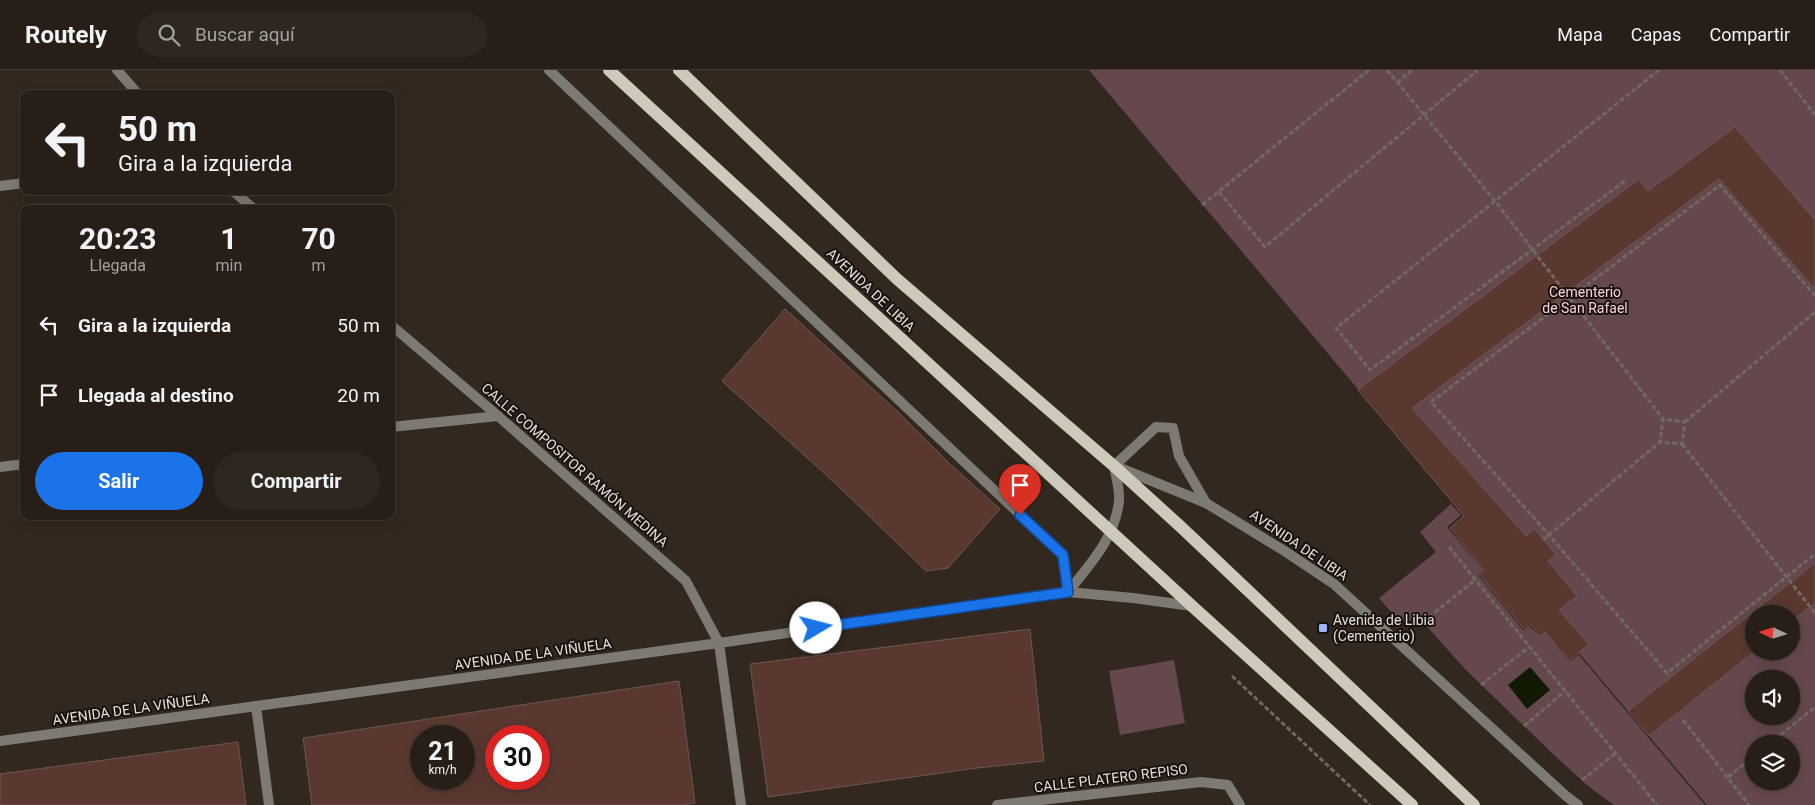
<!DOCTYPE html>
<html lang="es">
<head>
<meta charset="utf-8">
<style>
  body { margin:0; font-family:Roboto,sans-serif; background:#2e2720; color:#f1f3f6; height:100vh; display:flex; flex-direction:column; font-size:19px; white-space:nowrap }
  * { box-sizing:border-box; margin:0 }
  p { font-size:16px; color:#a4a2a1 }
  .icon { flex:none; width:28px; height:28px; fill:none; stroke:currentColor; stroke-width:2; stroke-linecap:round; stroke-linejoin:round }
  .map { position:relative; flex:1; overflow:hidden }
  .sheet { position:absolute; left:20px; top:135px; width:375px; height:315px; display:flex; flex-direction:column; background:#261e17; border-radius:10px; box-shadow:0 2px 12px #0003,0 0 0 1px #423c36 }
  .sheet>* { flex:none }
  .guide { position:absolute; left:20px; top:20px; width:375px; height:105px; border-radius:10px; box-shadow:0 2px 12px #0003,0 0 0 1px #423c36; background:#261e17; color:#f1f3f6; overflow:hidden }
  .needle { width:32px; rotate:274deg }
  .tools { position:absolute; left:1745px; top:535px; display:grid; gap:10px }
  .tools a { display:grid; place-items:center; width:55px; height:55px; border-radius:50%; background:#261e17; box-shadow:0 2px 12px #0003,0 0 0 1px #423c36; font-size:25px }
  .speed { position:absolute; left:410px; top:655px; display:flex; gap:10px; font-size:25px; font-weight:700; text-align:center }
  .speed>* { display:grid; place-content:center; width:65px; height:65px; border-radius:50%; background:#261e17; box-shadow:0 2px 12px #0003,0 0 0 1px #423c36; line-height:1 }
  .speed small { font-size:12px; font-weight:400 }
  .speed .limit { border:8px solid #d22; background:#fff; color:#111 }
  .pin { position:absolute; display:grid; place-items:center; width:42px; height:42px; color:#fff; margin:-51px -21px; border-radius:50% 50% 50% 0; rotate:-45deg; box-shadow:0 0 5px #0007 }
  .pin .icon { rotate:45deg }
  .me { position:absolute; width:55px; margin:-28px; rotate:82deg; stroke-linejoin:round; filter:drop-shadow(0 0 4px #0008) }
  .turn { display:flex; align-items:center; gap:18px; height:105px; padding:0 15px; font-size:22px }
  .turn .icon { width:65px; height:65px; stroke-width:2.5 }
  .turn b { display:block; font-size:35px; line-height:42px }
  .eta { display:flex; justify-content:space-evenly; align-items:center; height:85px; text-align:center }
  .eta b { font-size:30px; font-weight:700; line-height:35px }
  .cta { display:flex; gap:10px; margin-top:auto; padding:10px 15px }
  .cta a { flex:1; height:58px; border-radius:30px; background:#1a73e8; color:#fff; font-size:20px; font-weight:700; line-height:58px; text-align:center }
  .cta a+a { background:#2e2720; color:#f1f3f6 }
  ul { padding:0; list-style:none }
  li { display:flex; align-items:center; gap:15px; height:70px; padding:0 15px }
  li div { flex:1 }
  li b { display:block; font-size:19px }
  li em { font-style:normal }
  header { display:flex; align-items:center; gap:30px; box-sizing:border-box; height:70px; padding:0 25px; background:#261e17; border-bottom:1px solid #423c36 }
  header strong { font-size:24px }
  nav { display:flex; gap:28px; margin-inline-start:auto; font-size:18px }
  .search { width:350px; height:45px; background:#2e2720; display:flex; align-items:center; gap:12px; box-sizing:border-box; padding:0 18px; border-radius:28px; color:#a4a2a1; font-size:19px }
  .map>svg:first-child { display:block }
  .green { fill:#65484e; fill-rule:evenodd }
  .water { fill:#111900 }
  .building { fill:#5a3830; stroke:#695854; fill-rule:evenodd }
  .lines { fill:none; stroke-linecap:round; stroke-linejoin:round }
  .path { stroke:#716860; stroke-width:3; stroke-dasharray:5 2.5; stroke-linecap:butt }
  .service { stroke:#7c7a73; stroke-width:10 }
  .pedestrian { stroke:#7c7a73; stroke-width:10 }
  .minor { stroke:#7c7a73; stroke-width:10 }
  .primary { stroke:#cdcabc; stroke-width:12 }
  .route-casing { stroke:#114b97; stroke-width:12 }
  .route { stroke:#1a73e8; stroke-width:9 }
  .poi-dot { fill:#a3b2fd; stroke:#17120e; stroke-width:2 }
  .labels { text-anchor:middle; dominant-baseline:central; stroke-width:4; stroke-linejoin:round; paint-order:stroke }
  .street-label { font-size:14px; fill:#e6dfd9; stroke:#17120e }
  .park-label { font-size:14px; fill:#fdd2db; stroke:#17120e }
  .poi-label { font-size:14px; fill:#e6dfd9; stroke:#17120e; text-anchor:start }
</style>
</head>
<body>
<header>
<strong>Routely</strong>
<div class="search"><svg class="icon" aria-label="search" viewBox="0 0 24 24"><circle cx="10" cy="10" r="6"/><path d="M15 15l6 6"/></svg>Buscar aquí</div>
<nav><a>Mapa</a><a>Capas</a><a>Compartir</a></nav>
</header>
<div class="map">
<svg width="1815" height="735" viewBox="0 0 1815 735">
  <rect width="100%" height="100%" fill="#33281f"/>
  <g class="green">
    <path d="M 1089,0 L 1815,0 L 1815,735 L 1707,735 L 1579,583 L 1569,591 L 1558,579 L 1567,571 L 1554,555 L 1544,564 L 1554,557 L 1566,570 L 1557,578 L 1569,592 L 1579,585 L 1705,735 L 1614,735 L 1588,716 L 1552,683 L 1465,599 L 1423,552 L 1398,550 L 1379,528 L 1436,482 L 1420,462 L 1451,434 L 1461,445 L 1447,457 L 1483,500 L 1478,505 L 1524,561 L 1530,557 L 1541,567 L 1531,555 L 1500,529 L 1479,504 L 1484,500 L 1450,458 L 1464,445 ZM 1754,544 L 1791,544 L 1791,581 L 1754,581 ZM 1754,609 L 1791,609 L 1791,646 L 1754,646 ZM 1754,674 L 1791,674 L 1791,711 L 1754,711 Z"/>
    <path d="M 1174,590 L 1185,653 L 1120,665 L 1109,601 Z"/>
  </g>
  <path class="water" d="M 1530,597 L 1550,620 L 1527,639 L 1508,615 Z"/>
  <g class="building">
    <path d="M 1735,57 L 1815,150 L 1815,219 L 1719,109 L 1412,338 L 1526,466 L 1535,459 L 1556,485 L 1548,491 L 1577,526 L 1559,540 L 1589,574 L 1569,591 L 1545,562 L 1540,566 L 1531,555 L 1525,560 L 1479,504 L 1484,500 L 1450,458 L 1464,446 L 1358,320 L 1639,109 L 1648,121 Z"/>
    <path d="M 785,239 L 899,343 L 949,393 L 1000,439 L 948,498 L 926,501 L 835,413 L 722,311 Z"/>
    <path d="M 1815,493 L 1815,533 L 1791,552 L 1791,544 L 1754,544 L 1755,581 L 1649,666 L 1628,641 Z"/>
    <path d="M 1030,559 L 1044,691 L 977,698 L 768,727 L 750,594 Z"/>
    <path d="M 679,611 L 695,733 L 683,735 L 312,735 L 303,668 ZM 421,666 L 464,666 L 464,709 L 421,709 ZM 496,666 L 539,666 L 539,709 L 496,709 Z"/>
    <path d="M 238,672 L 246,735 L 0,735 L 0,704 Z"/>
  </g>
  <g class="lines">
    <g class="path">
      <path d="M 1387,0 L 1495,131 L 1663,349"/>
      <path d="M 1780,0 L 1815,45"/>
      <path d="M 1397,13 L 1412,0"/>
      <path d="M 1625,111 L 1370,300 L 1336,258 L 1659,0"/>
      <path d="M 1219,122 L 1265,177 L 1478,0"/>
      <path d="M 1202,135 L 1369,0"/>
      <path d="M 1815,226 L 1720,115 L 1431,332 L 1549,465 L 1667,603 L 1815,484"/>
      <path d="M 1685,352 L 1815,242"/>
      <path d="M 1682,374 L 1815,543"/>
      <path d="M 1543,470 L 1660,372 L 1663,349 L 1685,352 L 1682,374 L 1660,372"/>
      <path d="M 1449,477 L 1657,735"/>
      <path d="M 1423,552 L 1475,510"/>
      <path d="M 1232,606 L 1370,735"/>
      <path d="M 1481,615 L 1529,577"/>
      <path d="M 1683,650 L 1749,735"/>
      <path d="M 1524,656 L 1565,621"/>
      <path d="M 1769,674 L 1815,637"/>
      <path d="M 1728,707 L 1754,686"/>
      <path d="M 1582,710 L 1616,683"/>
    </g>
    <g class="service">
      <path d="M 549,0 L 1063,485 L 1068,522"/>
      <path d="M 1114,396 L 1156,357 L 1173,358 L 1179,386 L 1206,433"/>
    </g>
    <path class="pedestrian" d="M 0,671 L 719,573"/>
    <g class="minor">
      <path d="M 117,0 L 138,24"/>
      <path d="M 0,116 L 24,113"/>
      <path d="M 233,121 L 254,139"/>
      <path d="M 391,255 L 498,346 L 686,511 L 719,573 L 741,735"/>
      <path d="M 391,357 L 498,346"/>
      <path d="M 0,397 L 24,394"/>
      <path d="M 1120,398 L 1206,433 L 1283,480 L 1334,514 L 1566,726 L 1578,735"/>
      <path d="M 1068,522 C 1090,494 1115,468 1119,431 C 1120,420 1116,407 1114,396"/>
      <path d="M 719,573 L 1068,522 L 1133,528 L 1192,536"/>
      <path d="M 256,636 L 269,735"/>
      <path d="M 997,735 L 1201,712 L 1228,715 L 1240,735"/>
    </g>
    <g class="primary">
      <path d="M 609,0 L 1192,536 L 1412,735"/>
      <path d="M 679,0 L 897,209 L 1114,396 L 1181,457 L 1474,735"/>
    </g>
  </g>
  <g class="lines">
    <g class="route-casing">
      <path id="route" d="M 816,558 L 1068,522 L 1063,485 L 1020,445"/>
    </g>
    <use href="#route" class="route"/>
  </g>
  <rect class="poi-dot" x="1318" y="553" width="10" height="10" rx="2.5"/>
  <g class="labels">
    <g class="street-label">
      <text transform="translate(871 220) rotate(43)">AVENIDA DE LIBIA</text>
      <text transform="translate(575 395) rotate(41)">CALLE COMPOSITOR RAMÓN MEDINA</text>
      <text transform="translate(1299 475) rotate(34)">AVENIDA DE LIBIA</text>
      <text transform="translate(533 584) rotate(-8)">AVENIDA DE LA VIÑUELA</text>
      <text transform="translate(131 639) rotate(-8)">AVENIDA DE LA VIÑUELA</text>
      <text transform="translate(1111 708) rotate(-7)">CALLE PLATERO REPISO</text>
    </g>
    <g class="park-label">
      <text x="1585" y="222">Cementerio<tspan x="1585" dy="16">de San Rafael</tspan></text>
    </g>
    <g class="poi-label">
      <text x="1333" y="550">Avenida de Libia<tspan x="1333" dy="16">(Cementerio)</tspan></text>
    </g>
  </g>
</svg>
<div class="tools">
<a><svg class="needle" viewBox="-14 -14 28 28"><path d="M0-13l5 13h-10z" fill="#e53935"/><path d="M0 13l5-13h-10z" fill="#a4a2a1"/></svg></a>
<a><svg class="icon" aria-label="sound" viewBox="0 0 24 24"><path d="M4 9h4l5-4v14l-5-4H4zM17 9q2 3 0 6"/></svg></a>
<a><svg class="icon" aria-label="layers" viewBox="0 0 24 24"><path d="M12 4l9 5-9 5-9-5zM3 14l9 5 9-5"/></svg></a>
</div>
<div class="speed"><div>21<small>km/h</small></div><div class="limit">30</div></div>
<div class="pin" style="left:1020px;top:445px;background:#d93025"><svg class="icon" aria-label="arrive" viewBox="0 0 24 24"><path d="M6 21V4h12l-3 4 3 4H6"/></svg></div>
<svg class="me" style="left:816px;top:558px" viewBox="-20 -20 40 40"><circle r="19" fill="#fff"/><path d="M0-13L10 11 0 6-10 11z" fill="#1a73e8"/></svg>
<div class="guide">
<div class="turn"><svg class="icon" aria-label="left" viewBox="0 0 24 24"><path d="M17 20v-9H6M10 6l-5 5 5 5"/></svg><div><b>50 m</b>Gira a la izquierda</div></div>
</div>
<section class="sheet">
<div class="eta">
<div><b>20:23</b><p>Llegada</p></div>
<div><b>1</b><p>min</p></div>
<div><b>70</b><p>m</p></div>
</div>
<ul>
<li><svg class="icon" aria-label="left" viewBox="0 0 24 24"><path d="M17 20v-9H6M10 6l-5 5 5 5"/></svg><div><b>Gira a la izquierda</b></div><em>50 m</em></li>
<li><svg class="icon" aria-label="arrive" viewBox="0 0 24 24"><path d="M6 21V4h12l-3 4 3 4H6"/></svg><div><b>Llegada al destino</b></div><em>20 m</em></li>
</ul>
<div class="cta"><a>Salir</a><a>Compartir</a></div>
</section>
</div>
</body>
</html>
